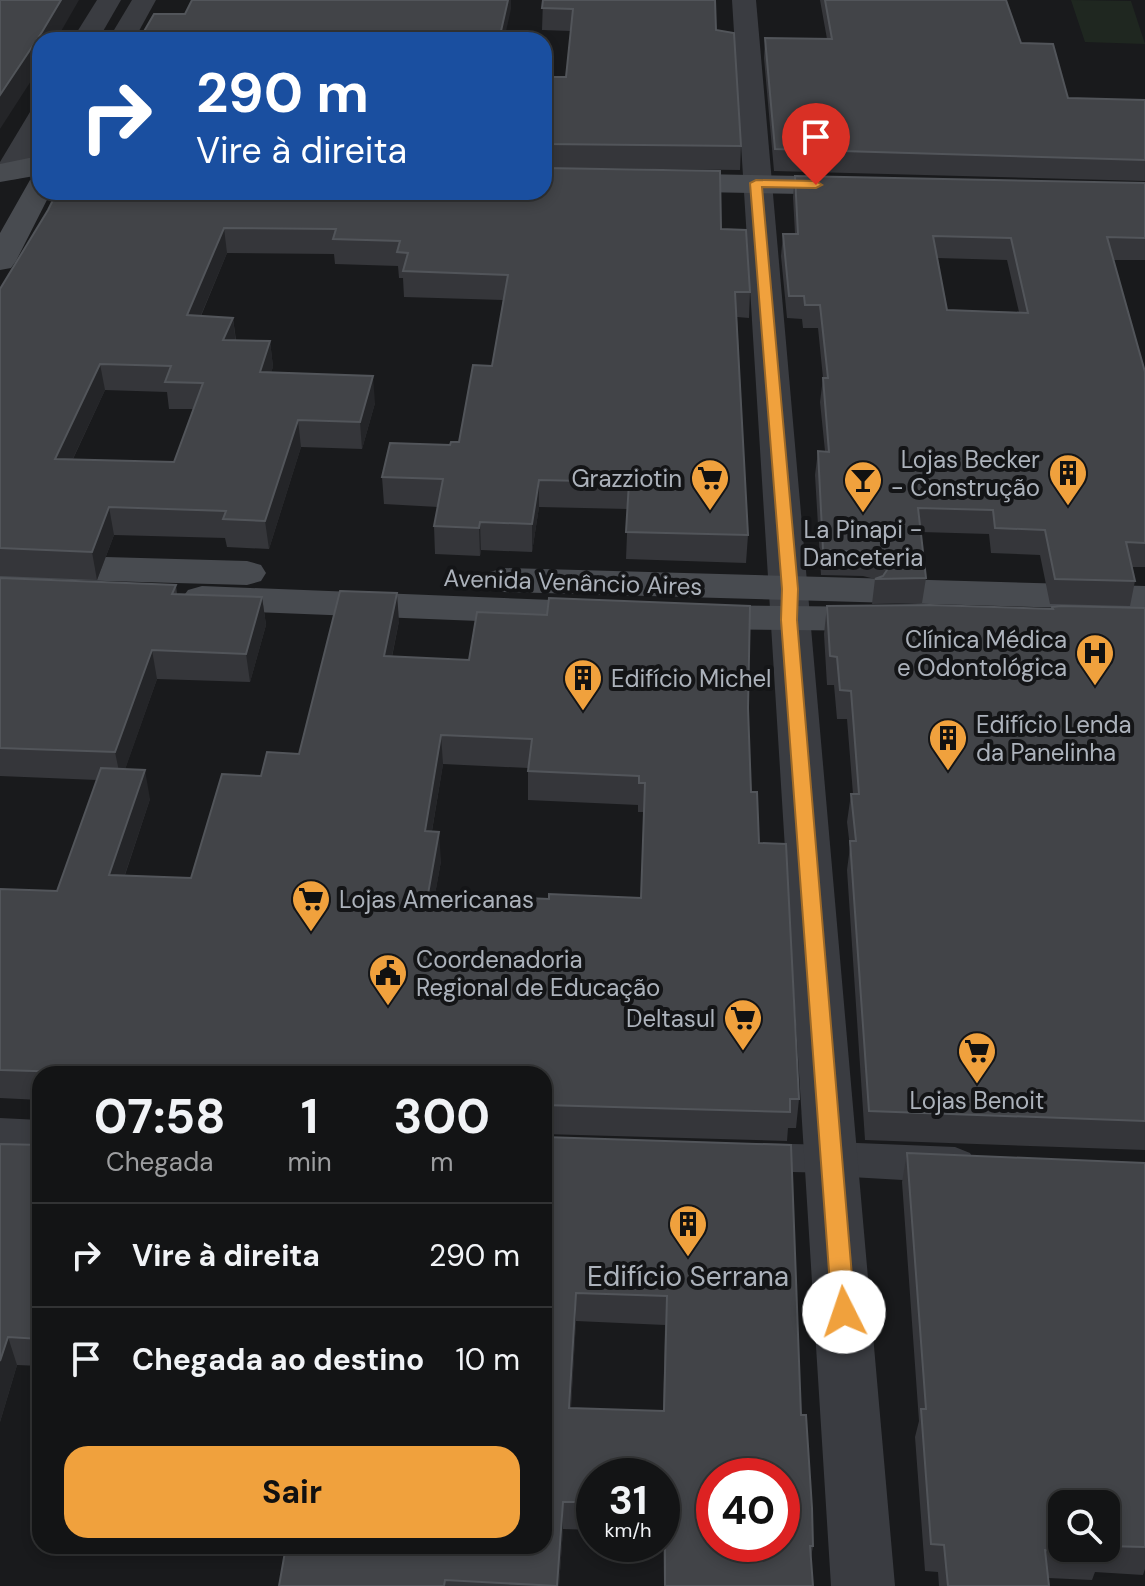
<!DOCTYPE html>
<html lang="pt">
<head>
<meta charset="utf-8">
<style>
  body { margin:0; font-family:"DM Sans",sans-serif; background:#202122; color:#f1f3f6; height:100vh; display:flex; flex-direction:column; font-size:30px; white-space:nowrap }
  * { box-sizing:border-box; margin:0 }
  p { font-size:26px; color:#9d9ea0 }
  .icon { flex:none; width:44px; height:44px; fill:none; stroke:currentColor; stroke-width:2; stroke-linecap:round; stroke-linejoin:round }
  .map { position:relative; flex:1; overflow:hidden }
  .drawer { position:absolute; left:32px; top:1066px; width:520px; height:488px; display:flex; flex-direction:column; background:#131415; border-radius:24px; box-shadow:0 4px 12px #0003,0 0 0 2px #323334 }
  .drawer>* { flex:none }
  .banner { position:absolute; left:32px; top:32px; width:520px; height:168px; border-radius:24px; box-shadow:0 4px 12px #0003,0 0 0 2px #323334; background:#1a4fa0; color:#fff; overflow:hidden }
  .tools { position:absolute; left:1048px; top:1490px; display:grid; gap:16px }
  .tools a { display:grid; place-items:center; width:72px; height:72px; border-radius:16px; background:#131415; box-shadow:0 4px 12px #0003,0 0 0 2px #323334; font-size:40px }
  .speed { position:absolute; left:576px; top:1458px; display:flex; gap:16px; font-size:40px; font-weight:700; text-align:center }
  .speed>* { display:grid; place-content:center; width:104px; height:104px; border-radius:50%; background:#131415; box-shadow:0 4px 12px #0003,0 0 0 2px #323334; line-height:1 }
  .speed small { font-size:20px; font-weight:400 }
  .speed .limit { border:12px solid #d22; background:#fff; color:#111 }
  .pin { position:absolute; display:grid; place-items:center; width:68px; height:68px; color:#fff; margin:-82px -34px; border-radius:50% 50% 50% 0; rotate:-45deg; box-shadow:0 0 8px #0007 }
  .pin .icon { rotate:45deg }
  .me { position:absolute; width:88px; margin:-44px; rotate:356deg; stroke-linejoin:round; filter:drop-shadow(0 0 6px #0008) }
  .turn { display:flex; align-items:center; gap:28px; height:168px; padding:0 32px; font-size:36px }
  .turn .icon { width:104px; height:104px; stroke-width:2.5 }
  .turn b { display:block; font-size:56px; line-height:68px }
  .eta { display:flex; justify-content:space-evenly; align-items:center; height:136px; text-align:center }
  .eta b { font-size:48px; font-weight:700; line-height:56px }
  .action { display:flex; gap:16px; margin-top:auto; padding:16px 32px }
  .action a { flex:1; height:92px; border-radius:24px; background:#f0a13d; color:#111; font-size:32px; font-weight:700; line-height:92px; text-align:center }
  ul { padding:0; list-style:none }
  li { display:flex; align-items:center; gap:24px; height:104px; padding:0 32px; border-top:2px solid #323334 }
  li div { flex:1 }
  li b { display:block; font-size:30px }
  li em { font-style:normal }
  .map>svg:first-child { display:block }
  .green { fill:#1f2720 }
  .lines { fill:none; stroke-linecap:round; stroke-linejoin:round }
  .pedestrian { fill:#3a3c41; fill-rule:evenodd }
  .minor { fill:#3a3c41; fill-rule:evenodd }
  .tertiary { fill:#3a3c41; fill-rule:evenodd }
  .secondary { fill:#484b50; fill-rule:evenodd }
  .wall { fill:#35363a; fill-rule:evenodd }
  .shaded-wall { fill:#242528 }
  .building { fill:#424448; stroke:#52555a; stroke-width:2; fill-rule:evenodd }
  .route { fill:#f0a13d; stroke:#9c6928; stroke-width:2 }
  .labels { text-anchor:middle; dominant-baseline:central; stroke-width:8; stroke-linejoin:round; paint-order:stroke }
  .poi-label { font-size:24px; fill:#acb2bb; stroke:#141517; text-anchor:end }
  .street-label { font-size:24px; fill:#acb2bb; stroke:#141517 }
  .near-poi-label { font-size:28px; fill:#acb2bb; stroke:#141517 }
</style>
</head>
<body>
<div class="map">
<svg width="1145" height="1586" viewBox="0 0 1145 1586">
  <rect width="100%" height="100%" fill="#191a1c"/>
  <path class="green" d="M 1071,0 L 1131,1 L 1145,44 L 1085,42 Z"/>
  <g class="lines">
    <g class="pedestrian">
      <path d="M 0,1118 L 40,1120 L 40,1146 L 0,1144 Z"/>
      <path d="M 754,1143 L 833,1145 L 845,1149 L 850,1159 L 845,1169 L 833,1173 L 754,1171 L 742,1167 L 737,1157 L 742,1147 Z"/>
    </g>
    <path class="minor" d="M 833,1142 L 955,1147 L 970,1153 L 977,1165 L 970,1177 L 955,1183 L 833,1176 L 818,1171 L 811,1159 L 818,1147 Z"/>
    <g class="tertiary">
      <path d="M 97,0 L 121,0 L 98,40 L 72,40 Z"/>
      <path d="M 132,0 L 156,0 L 134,40 L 108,40 Z"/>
      <path d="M 732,0 L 756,0 L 895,1586 L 831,1586 Z"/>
      <path d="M 40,110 C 40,142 37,152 18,179 L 0,180 L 0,162 L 30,112 Z"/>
    </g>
    <g class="secondary">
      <path d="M 34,157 L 40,157 L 40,175 L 0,182 L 0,164 Z"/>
      <path d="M 544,171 L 854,177 L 864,180 L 869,186 L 864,192 L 854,195 L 544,189 Z"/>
      <path d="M 40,177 L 40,192 L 51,192 L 16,261 L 11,268 L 0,270 L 0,233 L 30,180 Z"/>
      <path d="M 0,554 L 247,561 L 261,565 L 266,573 L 261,581 L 247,585 L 0,578 Z"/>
      <path d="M 504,568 L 1145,586 L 1145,610 L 504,592 L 490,588 L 485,580 L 490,572 Z"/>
      <path d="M 202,586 L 605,602 L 619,606 L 625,614 L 619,622 L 605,626 L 202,610 L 188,606 L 182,598 L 188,590 Z"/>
      <path d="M 690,605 L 885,607 L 899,611 L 905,619 L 899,627 L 885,631 L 690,629 L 676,625 L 670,617 L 676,609 Z"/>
    </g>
  </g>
  <g class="wall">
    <path d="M 543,0 L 716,30 L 741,146 L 740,170 L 570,168 L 721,229 L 750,292 L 749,318 L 737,317 L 748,535 L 746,563 L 626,559 L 628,509 L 539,507 L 532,552 L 481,550 L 480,556 L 435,554 L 434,526 L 438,507 L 384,504 L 382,477 L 459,442 L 492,366 L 503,300 L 404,297 L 403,278 L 399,278 L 398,266 L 335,264 L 334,254 L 227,253 L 201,316 L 233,318 L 236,340 L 270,341 L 273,367 L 271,372 L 375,403 L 362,449 L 301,447 L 269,549 L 227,547 L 225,538 L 114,535 L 97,580 L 0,576 L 0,289 L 48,210 L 544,192 L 544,77 L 566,77 L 571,31 L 542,30 ZM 105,390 L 167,392 L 169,409 L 193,409 L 174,462 L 73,459 Z"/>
    <path d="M 820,0 L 1006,0 L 1021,43 L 1068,98 L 1145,100 L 1145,181 L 774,171 L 764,58 L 765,38 L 827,39 Z"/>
    <path d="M 795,176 L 1145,183 L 1145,260 L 1113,260 L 1145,372 L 1145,567 L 1132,567 L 1135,581 L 1130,606 L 1050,604 L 1040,555 L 991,553 L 989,534 L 921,532 L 926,578 L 922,603 L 872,604 L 875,579 L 863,576 L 821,575 L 815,475 L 818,451 L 825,451 L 820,402 L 823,378 L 818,328 L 803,328 L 802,319 L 787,318 L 781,256 L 783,234 L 795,234 L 793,197 ZM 937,258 L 1007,260 L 1019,312 L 947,310 Z"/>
    <path d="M 0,578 L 176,585 L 177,594 L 262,597 L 266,625 L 250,682 L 157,679 L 125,769 L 150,799 L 125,875 L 191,878 L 261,776 L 299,754 L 399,621 L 392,657 L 748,708 L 751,792 L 799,1099 L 796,1128 L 788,1128 L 787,1141 L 544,1134 L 544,1074 L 40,1074 L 40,1100 L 0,1098 L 0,889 L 57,891 L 97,780 L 0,776 ZM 443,764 L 528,768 L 528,800 L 638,805 L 638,812 L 644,812 L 641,898 L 549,899 L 435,894 L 441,861 L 432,831 Z"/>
    <path d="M 827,606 L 1051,609 L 1052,607 L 1145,608 L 1145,1150 L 865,1140 L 847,870 L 850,847 L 847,822 L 851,794 L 853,794 L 847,719 L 837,719 L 834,685 L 827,685 L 824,634 Z"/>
    <path d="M 544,1137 L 801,1415 L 813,1546 L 811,1558 L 813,1586 L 664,1586 L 662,1476 L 594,1476 L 594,1530 L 563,1529 L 559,1586 L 279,1586 ZM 576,1321 L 665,1325 L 663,1411 L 571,1408 Z"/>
    <path d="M 0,1144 L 40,1145 L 40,1366 L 17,1365 L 0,1422 Z"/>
    <path d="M 907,1153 L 1145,1163 L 1145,1569 L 1143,1575 L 1095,1572 L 1092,1580 L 1048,1578 L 1049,1586 L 939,1586 L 938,1572 L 925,1571 L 915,1437 L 919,1421 L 902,1182 ZM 1106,1504 L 1106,1548 L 1062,1548 Z"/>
  </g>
  <g class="shaded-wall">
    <path d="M 61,0 L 79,0 L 56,40 L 40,40 L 40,67 L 0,129 L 0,95 Z"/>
    <path d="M 508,0 L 511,0 L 511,9 L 504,40 L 499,40 Z"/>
    <path d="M 224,228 L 227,253 L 190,341 L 187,315 Z"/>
    <path d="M 233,318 L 236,344 L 223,340 Z"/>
    <path d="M 270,341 L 273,367 L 263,398 L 260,372 Z"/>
    <path d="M 100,364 L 105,390 L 60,486 L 55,459 Z"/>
    <path d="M 373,376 L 375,403 L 362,449 L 360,422 Z"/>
    <path d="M 298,420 L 301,447 L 269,549 L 265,521 Z"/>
    <path d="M 539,480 L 539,507 L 532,552 L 532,524 Z"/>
    <path d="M 109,507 L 114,535 L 97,580 L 92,552 Z"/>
    <path d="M 480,522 L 481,550 L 480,556 L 479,528 Z"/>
    <path d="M 397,593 L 399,621 L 386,685 L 384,656 Z"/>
    <path d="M 262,597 L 266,625 L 250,682 L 246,654 Z"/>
    <path d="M 152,650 L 157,679 L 121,781 L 115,752 Z"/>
    <path d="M 441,735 L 443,764 L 427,860 L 425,831 Z"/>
    <path d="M 145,770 L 150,799 L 115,904 L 109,875 Z"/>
    <path d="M 439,832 L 441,861 L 430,923 L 428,894 Z"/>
    <path d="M 576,1293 L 576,1321 L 569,1436 L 569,1408 Z"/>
    <path d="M 8,1337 L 17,1365 L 0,1422 L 0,1361 Z"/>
    <path d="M 563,1502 L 563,1529 L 559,1586 L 557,1586 Z"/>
  </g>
  <g class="building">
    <path d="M 0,0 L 61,0 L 42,32 L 0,95 Z"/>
    <path d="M 192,0 L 508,0 L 499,40 L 139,40 L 154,14 L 185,14 Z"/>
    <path d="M 543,0 L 715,0 L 716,30 L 734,33 L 741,146 L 544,144 L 544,77 L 566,77 L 573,9 L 542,8 Z"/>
    <path d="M 825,0 L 1006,0 L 1021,43 L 1053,44 L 1068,98 L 1145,100 L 1145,160 L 775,149 L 765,38 L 832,39 Z"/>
    <path d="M 544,168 L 720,171 L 721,229 L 746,230 L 750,292 L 735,292 L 748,535 L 626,532 L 629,482 L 539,480 L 532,524 L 480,522 L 479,528 L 434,526 L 443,479 L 382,477 L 390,443 L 450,445 L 451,442 L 459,442 L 473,365 L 492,366 L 508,275 L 403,271 L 408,253 L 397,252 L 400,241 L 333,239 L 336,229 L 224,228 L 187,315 L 233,318 L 223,340 L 270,341 L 260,372 L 373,376 L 360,422 L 298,420 L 265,521 L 223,519 L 226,511 L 109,507 L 92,552 L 0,548 L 0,289 L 48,210 L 57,192 L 544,192 ZM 100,364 L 171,366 L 165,382 L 203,383 L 174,462 L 55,459 Z"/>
    <path d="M 795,176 L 1145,183 L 1145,238 L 1107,237 L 1145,372 L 1145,543 L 1126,542 L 1135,581 L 1055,579 L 1045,530 L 995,528 L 993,510 L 918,508 L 926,578 L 875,579 L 883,576 L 889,567 L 881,556 L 866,552 L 823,550 L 818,451 L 829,452 L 823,378 L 828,378 L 820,305 L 805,305 L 804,296 L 789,296 L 783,234 L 798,234 ZM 933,236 L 1011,238 L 1028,313 L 947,310 Z"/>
    <path d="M 0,578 L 176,585 L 172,594 L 262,597 L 246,654 L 152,650 L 115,752 L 0,748 Z"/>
    <path d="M 340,591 L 397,593 L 384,656 L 469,660 L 477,612 L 547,615 L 549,598 L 750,606 L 748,708 L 751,792 L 757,792 L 759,843 L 786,844 L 799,1099 L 790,1099 L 790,1112 L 544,1105 L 544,1074 L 135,1074 L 0,1070 L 0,889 L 57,891 L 101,768 L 145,770 L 109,875 L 191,878 L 222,774 L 261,776 L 267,752 L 299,754 ZM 441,735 L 532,739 L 528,771 L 639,776 L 639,783 L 645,783 L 641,898 L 549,894 L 549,899 L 428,894 L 439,832 L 425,831 Z"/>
    <path d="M 930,605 L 1053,609 L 1052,607 L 1061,606 L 1145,608 L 1145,1121 L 869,1111 L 850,841 L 856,841 L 851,794 L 859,794 L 851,691 L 840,690 L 837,657 L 830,656 L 827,606 Z"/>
    <path d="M 544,1137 L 791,1145 L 801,1415 L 806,1415 L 812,1508 L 813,1546 L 810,1546 L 813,1586 L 665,1586 L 665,1504 L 662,1504 L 662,1476 L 594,1476 L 594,1502 L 563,1502 L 557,1586 L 445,1580 L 444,1586 L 279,1586 L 286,1546 L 544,1546 ZM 576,1293 L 667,1296 L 664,1411 L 569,1408 ZM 714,1476 L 782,1476 L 782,1544 L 714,1544 Z"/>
    <path d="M 0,1144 L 40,1145 L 40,1339 L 8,1337 L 0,1361 Z"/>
    <path d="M 907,1153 L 1145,1163 L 1145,1547 L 1106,1546 L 1106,1504 L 1062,1504 L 1062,1548 L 1101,1548 L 1102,1554 L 1045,1550 L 1049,1586 L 948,1586 L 944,1545 L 931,1544 L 921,1409 L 926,1409 Z"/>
  </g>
  <path class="route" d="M 756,180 L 816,181 L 822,185 L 816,188 L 762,187 L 798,589 L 797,620 L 855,1312 L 852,1319 L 844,1322 L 835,1319 L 832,1312 L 781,620 L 782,589 L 750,183 Z"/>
  <defs>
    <g id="building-pin" transform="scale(2)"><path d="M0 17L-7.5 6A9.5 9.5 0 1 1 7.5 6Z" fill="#f0a13d" stroke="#141517"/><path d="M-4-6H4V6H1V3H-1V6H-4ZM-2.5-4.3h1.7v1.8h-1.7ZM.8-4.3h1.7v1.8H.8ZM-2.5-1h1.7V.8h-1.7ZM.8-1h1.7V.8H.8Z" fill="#111"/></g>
    <g id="supermarket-pin" transform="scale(2)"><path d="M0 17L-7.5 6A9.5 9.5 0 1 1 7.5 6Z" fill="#f0a13d" stroke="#141517"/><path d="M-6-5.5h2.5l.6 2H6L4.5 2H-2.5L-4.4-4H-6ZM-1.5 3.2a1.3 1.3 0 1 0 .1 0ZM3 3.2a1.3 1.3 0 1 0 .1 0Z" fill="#111"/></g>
    <g id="bar-pin" transform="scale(2)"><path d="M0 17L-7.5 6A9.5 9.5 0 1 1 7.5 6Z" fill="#f0a13d" stroke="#141517"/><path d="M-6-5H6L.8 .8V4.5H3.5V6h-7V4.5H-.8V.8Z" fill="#111"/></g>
    <g id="hospital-pin" transform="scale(2)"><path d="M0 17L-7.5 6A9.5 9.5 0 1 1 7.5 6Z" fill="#f0a13d" stroke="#141517"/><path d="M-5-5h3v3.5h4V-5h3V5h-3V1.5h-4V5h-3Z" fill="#111"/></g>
    <g id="civic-pin" transform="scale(2)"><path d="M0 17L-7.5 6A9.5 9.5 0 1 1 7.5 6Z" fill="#f0a13d" stroke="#141517"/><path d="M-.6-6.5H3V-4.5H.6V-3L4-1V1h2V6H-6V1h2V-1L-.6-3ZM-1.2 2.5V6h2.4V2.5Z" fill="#111"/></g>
  </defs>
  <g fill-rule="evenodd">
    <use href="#building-pin" x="1068" y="473"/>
    <use href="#supermarket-pin" x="710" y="478"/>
    <use href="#bar-pin" x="863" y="480"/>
    <use href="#hospital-pin" x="1095" y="653"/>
    <use href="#building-pin" x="583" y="678"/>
    <use href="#building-pin" x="948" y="738"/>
    <use href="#supermarket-pin" x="311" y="899"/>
    <use href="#civic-pin" x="388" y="973"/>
    <use href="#supermarket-pin" x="743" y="1018"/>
    <use href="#supermarket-pin" x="977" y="1051"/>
    <use href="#building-pin" x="688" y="1224"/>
  </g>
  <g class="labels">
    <g class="poi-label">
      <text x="1040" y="459">Lojas Becker<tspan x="1040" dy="28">- Construção</tspan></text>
      <text x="682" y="478">Grazziotin</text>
      <text x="863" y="529" text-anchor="middle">La Pinapi -<tspan x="863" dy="28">Danceteria</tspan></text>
      <text x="1067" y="639">Clínica Médica<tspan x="1067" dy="28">e Odontológica</tspan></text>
      <text x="611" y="678" text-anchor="start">Edifício Michel</text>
      <text x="976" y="724" text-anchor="start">Edifício Lenda<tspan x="976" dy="28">da Panelinha</tspan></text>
      <text x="339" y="899" text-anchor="start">Lojas Americanas</text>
      <text x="416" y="959" text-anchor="start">Coordenadoria<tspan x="416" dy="28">Regional de Educação</tspan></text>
      <text x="715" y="1018">Deltasul</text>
      <text x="977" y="1100" text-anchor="middle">Lojas Benoit</text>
    </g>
    <g class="street-label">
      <text transform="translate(573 582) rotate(2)">Avenida Venâncio Aires</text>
    </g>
    <g class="near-poi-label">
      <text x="688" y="1276">Edifício Serrana</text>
    </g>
  </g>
</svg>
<div class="tools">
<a><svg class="icon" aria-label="search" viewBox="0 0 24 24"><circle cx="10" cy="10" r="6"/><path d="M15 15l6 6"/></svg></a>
</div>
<div class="speed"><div>31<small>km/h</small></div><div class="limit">40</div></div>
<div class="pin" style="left:816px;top:185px;background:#d93025"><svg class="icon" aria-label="arrive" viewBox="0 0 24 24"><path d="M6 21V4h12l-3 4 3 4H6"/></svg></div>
<svg class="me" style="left:844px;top:1312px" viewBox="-20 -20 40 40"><circle r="19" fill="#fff"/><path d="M0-13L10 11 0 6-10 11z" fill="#f0a13d"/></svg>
<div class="banner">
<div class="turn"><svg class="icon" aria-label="right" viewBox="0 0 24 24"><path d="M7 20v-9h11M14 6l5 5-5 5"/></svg><div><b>290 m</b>Vire à direita</div></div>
</div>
<section class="drawer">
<div class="eta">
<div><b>07:58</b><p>Chegada</p></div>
<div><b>1</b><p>min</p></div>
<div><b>300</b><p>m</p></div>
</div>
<ul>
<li><svg class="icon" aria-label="right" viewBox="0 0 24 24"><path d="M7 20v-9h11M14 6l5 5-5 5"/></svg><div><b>Vire à direita</b></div><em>290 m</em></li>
<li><svg class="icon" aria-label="arrive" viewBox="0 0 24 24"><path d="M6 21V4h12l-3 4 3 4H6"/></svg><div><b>Chegada ao destino</b></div><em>10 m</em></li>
</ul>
<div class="action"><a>Sair</a></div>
</section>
</div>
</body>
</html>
